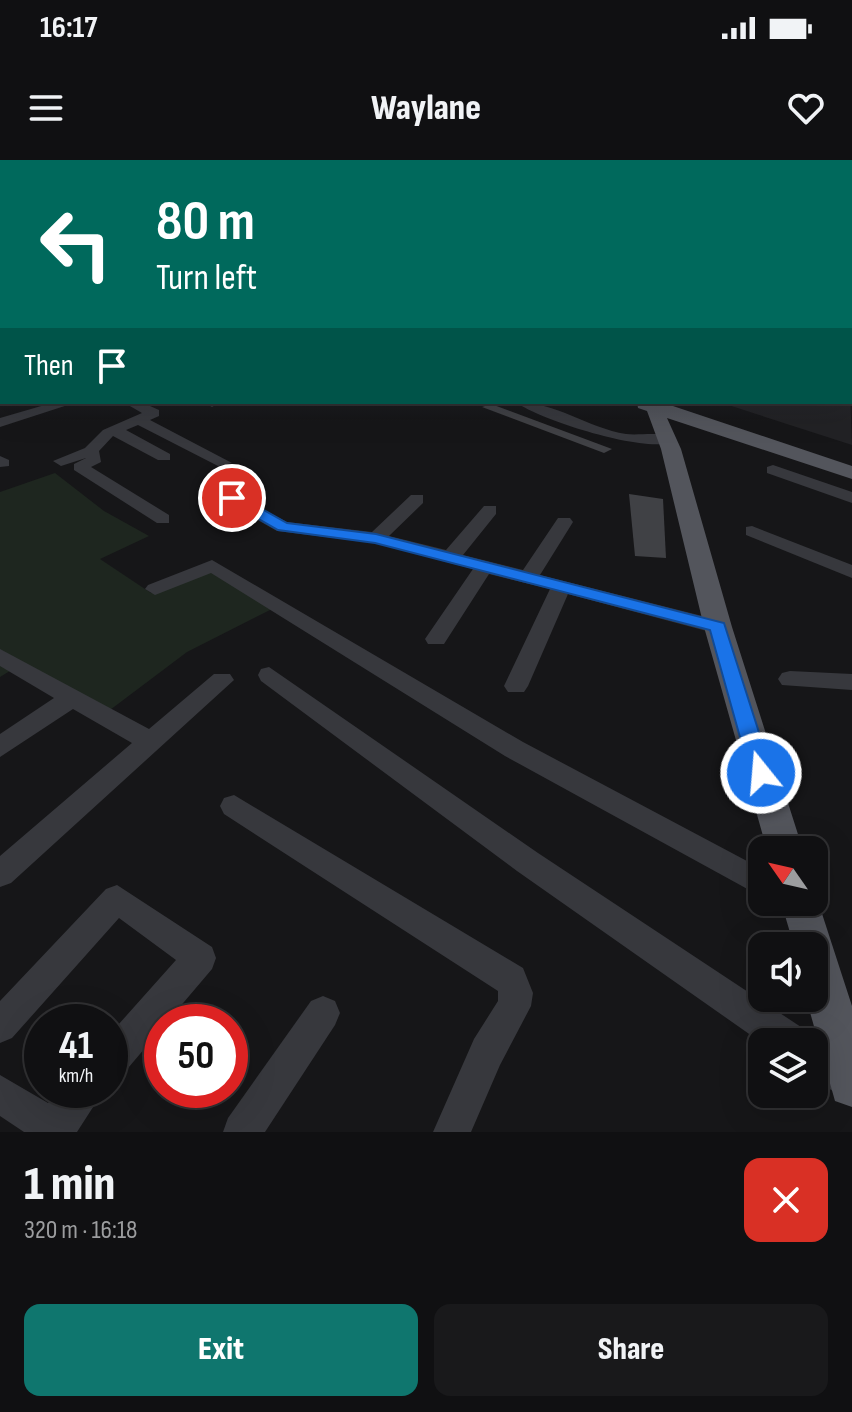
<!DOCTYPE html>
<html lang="en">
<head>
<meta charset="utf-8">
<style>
  body { margin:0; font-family:"Sofia Sans Condensed",sans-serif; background:#19191b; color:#f1f3f6; height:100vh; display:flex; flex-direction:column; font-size:30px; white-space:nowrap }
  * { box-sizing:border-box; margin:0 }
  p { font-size:26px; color:#9c9d9f }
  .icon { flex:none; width:44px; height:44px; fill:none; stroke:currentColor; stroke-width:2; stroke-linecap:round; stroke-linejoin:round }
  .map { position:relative; height:972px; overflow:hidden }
  .side { display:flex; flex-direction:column; background:#101012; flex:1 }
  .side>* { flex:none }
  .guide { position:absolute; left:0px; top:0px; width:852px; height:244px; box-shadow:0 8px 32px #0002,0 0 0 2px #303032; background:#00695c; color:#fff; overflow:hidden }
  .needle { width:52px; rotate:304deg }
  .buttons { position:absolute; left:748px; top:676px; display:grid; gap:16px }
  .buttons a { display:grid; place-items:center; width:80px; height:80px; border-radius:16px; background:#101012; box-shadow:0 8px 32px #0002,0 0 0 2px #303032; font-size:40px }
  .speed { position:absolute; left:24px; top:844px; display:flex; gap:16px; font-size:40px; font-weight:700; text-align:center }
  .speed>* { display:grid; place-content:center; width:104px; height:104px; border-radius:50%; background:#101012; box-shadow:0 8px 32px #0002,0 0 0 2px #303032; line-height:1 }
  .speed small { font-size:20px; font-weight:400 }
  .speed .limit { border:12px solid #d22; background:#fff; color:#111 }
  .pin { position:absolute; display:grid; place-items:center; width:68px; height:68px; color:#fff; margin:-34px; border:4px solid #fff; border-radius:50%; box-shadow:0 2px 8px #0007 }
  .me { position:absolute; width:88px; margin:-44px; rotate:343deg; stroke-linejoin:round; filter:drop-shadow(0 0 6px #0008) }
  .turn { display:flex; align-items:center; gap:28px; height:168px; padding:0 24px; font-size:36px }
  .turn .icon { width:104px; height:104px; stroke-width:2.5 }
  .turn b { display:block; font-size:56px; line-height:68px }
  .then { display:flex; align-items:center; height:76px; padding:0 24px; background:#0003; gap:16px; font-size:30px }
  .round { display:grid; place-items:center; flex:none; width:84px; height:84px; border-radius:16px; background:#19191b }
  .headline { display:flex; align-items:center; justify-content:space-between; height:136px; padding:0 24px }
  h1 { font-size:48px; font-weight:800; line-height:60px }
  .cta { display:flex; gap:16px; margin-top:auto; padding:16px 24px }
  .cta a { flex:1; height:92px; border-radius:16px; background:#0f766e; color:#fff; font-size:32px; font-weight:800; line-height:92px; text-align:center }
  .cta a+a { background:#19191b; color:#f1f3f6 }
  .status { display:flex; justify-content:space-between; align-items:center; height:56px; padding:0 40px; background:#101012; direction:ltr }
  .status svg { height:22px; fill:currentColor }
  header { display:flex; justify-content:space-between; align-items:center; height:104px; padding:0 24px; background:#101012; font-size:36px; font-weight:800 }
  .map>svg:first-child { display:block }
  .built { fill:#222225 }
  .green { fill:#1e261f }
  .building { fill:#404145 }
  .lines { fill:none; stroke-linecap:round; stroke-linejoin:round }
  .minor { fill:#37383d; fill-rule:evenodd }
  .major { fill:#53555c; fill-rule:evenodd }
  .route { fill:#1a73e8; stroke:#114b97; stroke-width:2 }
</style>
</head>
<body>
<div class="status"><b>16:17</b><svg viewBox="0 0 49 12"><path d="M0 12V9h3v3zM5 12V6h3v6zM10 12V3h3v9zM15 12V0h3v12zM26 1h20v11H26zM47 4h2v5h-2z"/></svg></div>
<header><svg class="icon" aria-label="menu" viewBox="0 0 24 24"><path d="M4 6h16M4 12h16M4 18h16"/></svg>Waylane<svg class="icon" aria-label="heart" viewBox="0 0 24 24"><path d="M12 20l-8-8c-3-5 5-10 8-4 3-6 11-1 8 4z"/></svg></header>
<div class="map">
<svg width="852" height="972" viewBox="0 0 852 972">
  <rect width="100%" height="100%" fill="#161618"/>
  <path class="built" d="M 850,229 L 852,285 L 719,242 L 850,242 Z"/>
  <path class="green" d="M 55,313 L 104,351 L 149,376 L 100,399 L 151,433 L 209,411 L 272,449 L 187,492 L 106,553 L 23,503 L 0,517 L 0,332 Z"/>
  <g class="building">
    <path d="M 491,244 L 612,289 L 604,293 L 482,247 Z"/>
    <path d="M 629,334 L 663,339 L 666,398 L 635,396 Z"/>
  </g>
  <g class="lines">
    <g class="minor">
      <rect x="850" y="140" width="2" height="7"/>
      <path d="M 0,145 L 2,145 L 0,152 Z"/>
      <path d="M 850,182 L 852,183 L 852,192 L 850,191 Z"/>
      <rect x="0" y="198" width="2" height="8"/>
      <rect x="850" y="208" width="2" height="8"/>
      <path d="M 55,242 L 77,242 L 0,267 L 0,258 Z"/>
      <path d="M 123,242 L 141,242 L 159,250 L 159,256 L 150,260 L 232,303 L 218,306 L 138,265 L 126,270 L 170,294 L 170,300 L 158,300 L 113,276 L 99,291 L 101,302 L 91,307 L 169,355 L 169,363 L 157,363 L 74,310 L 74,304 L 86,298 L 61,306 L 53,301 L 85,288 L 103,270 L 142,253 Z"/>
      <path d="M 203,242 L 218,242 L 219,243 L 212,247 Z"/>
      <path d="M 516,242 C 556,242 588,268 626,274 C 641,276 664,270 675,280 C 655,297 536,259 516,242 Z"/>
      <path d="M 0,296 L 9,300 L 9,306 L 0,307 Z"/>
      <path d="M 773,305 L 852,332 L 852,343 L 767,313 L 767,307 Z"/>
      <path d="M 232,333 L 287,362 L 372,372 L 411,335 L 423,335 L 423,343 L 389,376 L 446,390 L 484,346 L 496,346 L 496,354 L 463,395 L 523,410 L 558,358 L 570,358 L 573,362 L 540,415 L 726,462 L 729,467 L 718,474 L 568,434 L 528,526 L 524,532 L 508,532 L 504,526 L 550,429 L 489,414 L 444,484 L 428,484 L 425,479 L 473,409 L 375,383 L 277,371 L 226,342 L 226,334 Z"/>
      <path d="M 752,366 L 852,405 L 852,418 L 746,375 L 746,367 Z"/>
      <path d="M 212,400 L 523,582 L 762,709 L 762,737 L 505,596 L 211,413 L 155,435 L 145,429 L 148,425 Z"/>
      <path d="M 0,489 L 149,569 L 214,514 L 230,514 L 234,520 L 11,723 L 0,727 L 0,696 L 132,583 L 73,549 L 0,597 L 0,574 L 54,538 L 0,506 Z"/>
      <path d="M 269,507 L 538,693 L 804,869 L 808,881 L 814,879 L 852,901 L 852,939 L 837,934 L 814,918 L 814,882 L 762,883 L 517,711 L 261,521 L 258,515 L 261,509 Z"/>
      <path d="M 790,511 L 852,514 L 852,530 L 782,525 L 778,519 L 782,513 Z"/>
      <path d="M 234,635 L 523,808 L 533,833 L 531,846 L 500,905 L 471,972 L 433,972 L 474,879 L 498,841 L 498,831 L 224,654 L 220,646 L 224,638 Z"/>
      <path d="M 117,725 L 212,787 L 216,798 L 212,809 L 167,862 L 162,862 L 162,868 L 123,914 L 110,919 L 110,874 L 176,800 L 119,758 L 12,878 L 0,883 L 0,841 L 106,729 Z"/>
      <path d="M 323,836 L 335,841 L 340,853 L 335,865 L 265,972 L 223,972 L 228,958 L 311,841 Z"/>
      <path d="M 0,915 L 48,943 L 60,930 L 104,930 L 77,972 L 24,972 L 0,956 Z"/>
    </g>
    <g class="major">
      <path d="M 637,242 L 661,242 L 852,306 L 852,319 L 667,258 L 681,289 L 732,467 L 803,690 L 767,690 L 704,467 L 661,289 L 647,251 L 638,248 Z"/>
      <path d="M 814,729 L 852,846 L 852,947 L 835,941 L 806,838 L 814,838 L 814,786 L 794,786 L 781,742 L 814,742 Z"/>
    </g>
  </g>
  <linearGradient id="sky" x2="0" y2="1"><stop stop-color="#0c0c0d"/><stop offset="0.48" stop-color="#363c48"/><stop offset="1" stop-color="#363c48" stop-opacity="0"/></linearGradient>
  <rect width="852" height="261" fill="url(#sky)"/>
  <path class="route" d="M 227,335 L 237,335 L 287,363 L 376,374 L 724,463 L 772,613 L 761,622 L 750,613 L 710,470 L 375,383 L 278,370 L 227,341 Z"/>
</svg>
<div class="buttons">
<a><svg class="needle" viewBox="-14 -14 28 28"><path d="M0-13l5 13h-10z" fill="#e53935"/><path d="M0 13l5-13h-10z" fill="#9c9d9f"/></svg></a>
<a><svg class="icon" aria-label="sound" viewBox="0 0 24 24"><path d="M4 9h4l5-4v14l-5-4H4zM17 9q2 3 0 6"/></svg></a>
<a><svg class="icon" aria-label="layers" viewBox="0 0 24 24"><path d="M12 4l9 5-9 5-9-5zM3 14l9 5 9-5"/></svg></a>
</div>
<div class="speed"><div>41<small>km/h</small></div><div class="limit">50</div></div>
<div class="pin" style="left:232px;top:338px;background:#d93025"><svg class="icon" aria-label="arrive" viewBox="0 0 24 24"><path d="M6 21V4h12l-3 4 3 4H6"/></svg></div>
<svg class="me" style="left:761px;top:613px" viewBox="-20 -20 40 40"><circle r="17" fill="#1a73e8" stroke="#fff" stroke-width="3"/><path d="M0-11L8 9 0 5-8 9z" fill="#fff"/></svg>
<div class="guide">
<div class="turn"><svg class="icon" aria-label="left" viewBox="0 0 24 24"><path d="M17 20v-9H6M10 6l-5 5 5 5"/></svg><div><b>80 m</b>Turn left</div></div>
<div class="then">Then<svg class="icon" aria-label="arrive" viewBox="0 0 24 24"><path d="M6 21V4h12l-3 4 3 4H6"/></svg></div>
</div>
</div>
<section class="side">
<div class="headline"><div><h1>1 min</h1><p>320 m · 16:18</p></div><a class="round" style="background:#d93025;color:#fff"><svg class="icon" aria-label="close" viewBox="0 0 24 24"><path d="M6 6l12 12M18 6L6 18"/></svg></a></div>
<div class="cta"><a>Exit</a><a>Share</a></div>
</section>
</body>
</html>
